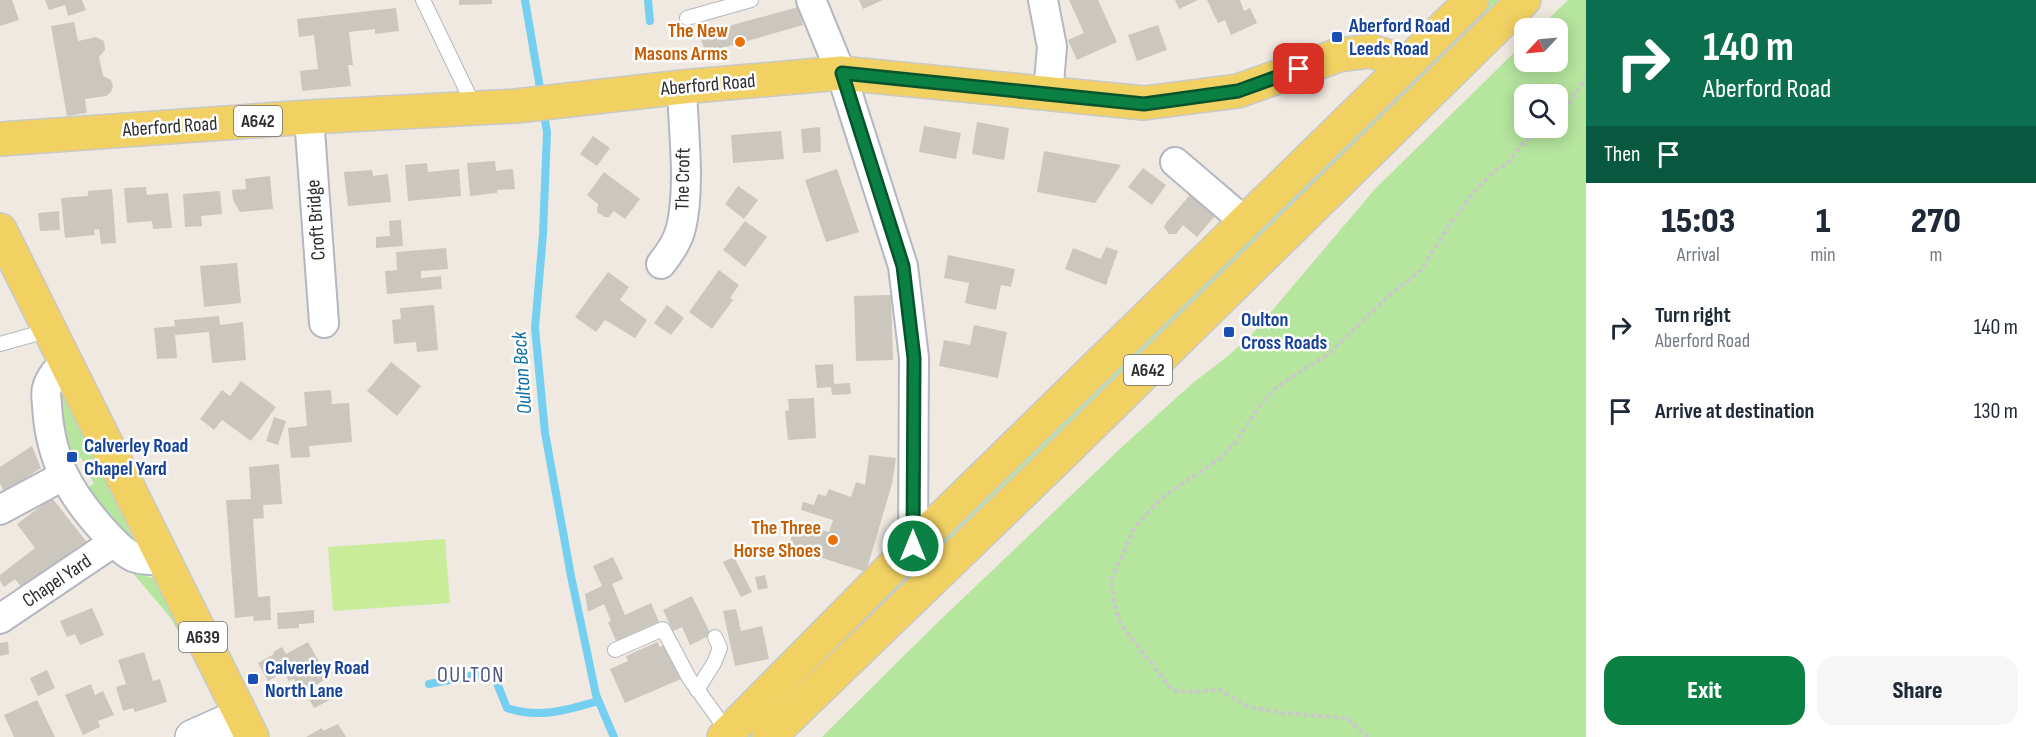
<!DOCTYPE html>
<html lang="en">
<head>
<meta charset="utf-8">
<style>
  body { margin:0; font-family:"Sofia Sans Condensed",sans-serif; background:#f6f6f7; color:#1f2937; height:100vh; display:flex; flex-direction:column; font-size:22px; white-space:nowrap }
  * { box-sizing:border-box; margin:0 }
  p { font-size:20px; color:#747a83 }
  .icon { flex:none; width:33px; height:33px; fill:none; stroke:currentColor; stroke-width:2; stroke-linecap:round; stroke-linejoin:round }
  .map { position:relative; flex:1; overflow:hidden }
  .drawer { display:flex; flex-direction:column; background:#fff; width:450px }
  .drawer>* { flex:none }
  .guide { background:#0b6e4f; color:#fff; overflow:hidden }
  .needle { width:39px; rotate:244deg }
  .buttons { position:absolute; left:1514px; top:18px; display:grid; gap:12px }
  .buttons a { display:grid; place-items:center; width:54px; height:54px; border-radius:12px; background:#fff; box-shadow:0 3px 15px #0003; font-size:30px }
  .pin { position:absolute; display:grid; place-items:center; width:51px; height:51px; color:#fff; margin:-26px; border-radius:12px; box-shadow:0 3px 9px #0006 }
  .me { position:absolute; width:66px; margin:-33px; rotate:0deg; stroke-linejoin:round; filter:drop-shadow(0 0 4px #0008) }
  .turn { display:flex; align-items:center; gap:21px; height:126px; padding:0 18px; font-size:27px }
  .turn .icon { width:78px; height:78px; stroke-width:2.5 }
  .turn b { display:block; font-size:42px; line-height:51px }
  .then { display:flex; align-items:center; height:57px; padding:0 18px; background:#0003; gap:12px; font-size:22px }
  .eta { display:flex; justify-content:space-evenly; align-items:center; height:102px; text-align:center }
  .eta b { font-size:36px; font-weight:800; line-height:42px }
  .action { display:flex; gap:12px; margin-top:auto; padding:12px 18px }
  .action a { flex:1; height:69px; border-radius:18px; background:#0b8043; color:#fff; font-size:24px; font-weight:800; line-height:69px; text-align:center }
  .action a+a { background:#f6f6f7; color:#1f2937 }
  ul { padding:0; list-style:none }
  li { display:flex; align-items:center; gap:18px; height:84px; padding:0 18px }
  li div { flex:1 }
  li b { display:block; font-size:22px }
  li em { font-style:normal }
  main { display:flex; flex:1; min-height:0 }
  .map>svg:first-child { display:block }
  .green { fill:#b6e59e; fill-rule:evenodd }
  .pitch { fill:#c9ec9a }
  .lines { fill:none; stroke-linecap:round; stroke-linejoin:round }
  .stream { stroke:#75cff0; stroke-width:8 }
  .building { fill:#cbc7bf }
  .lane-casing { stroke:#b4b7c1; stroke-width:16 }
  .street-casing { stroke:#b4b7c1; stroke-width:32 }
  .secondary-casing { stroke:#b4b7c1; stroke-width:36 }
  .primary-casing { stroke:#c9c9c9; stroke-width:36 }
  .path { stroke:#c9c9c9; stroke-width:4; stroke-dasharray:4.5 3; stroke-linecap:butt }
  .lane { stroke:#fff; stroke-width:14 }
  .street { stroke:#fff; stroke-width:28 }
  .secondary { stroke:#fff; stroke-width:33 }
  .primary { stroke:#f2d163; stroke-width:33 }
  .route-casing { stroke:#07532c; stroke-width:15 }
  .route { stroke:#0b8043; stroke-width:10 }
  .transit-dot { fill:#1a4fb4; stroke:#fff; stroke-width:2 }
  .food-dot { fill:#e8710a; stroke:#fff; stroke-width:2 }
  .labels { text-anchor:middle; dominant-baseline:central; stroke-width:5; stroke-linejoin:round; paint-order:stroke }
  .shield { fill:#fff; stroke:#6d6d6d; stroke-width:1.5 }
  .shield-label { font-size:18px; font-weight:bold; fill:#2e2e2e }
  .transit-label { font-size:20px; font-weight:bold; fill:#164399; stroke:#fff; text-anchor:start }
  .food-label { font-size:20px; font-weight:bold; fill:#c56008; stroke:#fff; text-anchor:end }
  .street-label { font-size:20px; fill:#2e2e2e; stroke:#fff }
  .water-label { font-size:21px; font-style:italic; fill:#0d6fa3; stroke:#fff }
  .quarter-label { font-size:22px; letter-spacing:1.5px; fill:#4d5680; stroke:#fff }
</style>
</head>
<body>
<main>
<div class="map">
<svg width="1586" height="737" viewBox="0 0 1586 737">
  <rect width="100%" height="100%" fill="#efe9e1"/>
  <g class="green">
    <path d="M 1490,0 L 1502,0 L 753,737 L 740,737 Z"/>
    <path d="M 1568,0 L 1586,0 L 1586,737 L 822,737 L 935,625 L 1123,446 L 1194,382 L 1228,356 L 1254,332 L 1375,189 L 1524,43 L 1524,62 L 1557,62 L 1557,28 L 1539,28 ZM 1524,94 L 1557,94 L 1557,128 L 1524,128 Z"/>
    <path d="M 57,389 L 62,389 L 137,547 L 83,489 L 94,484 L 81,457 L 70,463 Z"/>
    <path d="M 134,570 L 141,575 L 157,579 L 182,629 L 178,631 L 170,617 L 132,572 Z"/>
  </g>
  <path class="pitch" d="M 445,539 L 450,603 L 333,611 L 328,547 Z"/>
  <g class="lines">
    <g class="stream">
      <path d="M 525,0 L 541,94"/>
      <path d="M 648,0 L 650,21"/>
      <path d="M 543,109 L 547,132 L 543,234 L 535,328 L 545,433 L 571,576 L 596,695 L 614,737"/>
      <path d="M 429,684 L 481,674 L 496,681 L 507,708 C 539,719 567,710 598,701"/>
    </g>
  </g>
  <g class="building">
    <path d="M 0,0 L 12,0 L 19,20 L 0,26 Z"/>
    <path d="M 45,0 L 82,0 L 86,10 L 68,16 L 65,5 L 49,10 Z"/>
    <path d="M 459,0 L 492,0 L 492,4 L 459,5 Z"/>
    <path d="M 859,0 L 883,0 L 863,9 Z"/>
    <path d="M 1069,0 L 1098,0 L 1117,42 L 1077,60 L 1068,40 L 1084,33 Z"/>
    <path d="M 1175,0 L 1198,0 L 1179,9 Z"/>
    <path d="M 1207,0 L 1240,0 L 1244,11 L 1250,8 L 1257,23 L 1231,35 L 1225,20 L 1218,23 Z"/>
    <path d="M 798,7 L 803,25 L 705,53 L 700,34 Z"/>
    <path d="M 396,8 L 399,31 L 375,34 L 375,29 L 349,32 L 353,65 L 348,65 L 351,86 L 302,91 L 300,71 L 318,69 L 314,35 L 299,37 L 297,19 Z"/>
    <path d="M 74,22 L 78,41 L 96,37 L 104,41 L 105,50 L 99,57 L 103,76 L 111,80 L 113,86 L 111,92 L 106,96 L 85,99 L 87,113 L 67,116 L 51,26 Z"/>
    <path d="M 1158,25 L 1167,50 L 1137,61 L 1128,35 Z"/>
    <path d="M 977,122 L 1009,128 L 1004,160 L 972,154 Z"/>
    <path d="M 924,126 L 961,133 L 956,159 L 919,152 Z"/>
    <path d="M 820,127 L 821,152 L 803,153 L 801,129 Z"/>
    <path d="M 781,131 L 784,159 L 733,163 L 731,135 Z"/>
    <path d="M 593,136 L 610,148 L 597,166 L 580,154 Z"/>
    <path d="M 1044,151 L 1121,165 L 1095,203 L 1037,192 Z"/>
    <path d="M 495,161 L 496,171 L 513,169 L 515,189 L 497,190 L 497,193 L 470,196 L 467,163 Z"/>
    <path d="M 427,163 L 428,172 L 459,169 L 461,196 L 408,201 L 405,165 Z"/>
    <path d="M 1143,168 L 1166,185 L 1152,205 L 1128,187 Z"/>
    <path d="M 837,169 L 859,232 L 826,242 L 805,180 Z"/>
    <path d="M 372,170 L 373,176 L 388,174 L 391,202 L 348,206 L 344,172 Z"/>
    <path d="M 604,172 L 640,199 L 625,219 L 614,211 L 609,217 L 605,217 L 597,212 L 598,204 L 587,195 Z"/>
    <path d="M 270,176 L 273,209 L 240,212 L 233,200 L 232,190 L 246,189 L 245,179 Z"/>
    <path d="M 738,186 L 758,200 L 744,219 L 725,204 Z"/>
    <path d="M 146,187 L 147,195 L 168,193 L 172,228 L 153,229 L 152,221 L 127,223 L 124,188 Z"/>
    <path d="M 112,189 L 116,243 L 101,244 L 99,229 L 94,230 L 95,235 L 65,238 L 61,198 L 88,196 L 88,191 Z"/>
    <path d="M 1194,190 L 1219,211 L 1197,237 L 1183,225 L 1176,234 L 1169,234 L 1164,227 L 1166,223 Z"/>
    <path d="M 220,191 L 222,214 L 201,216 L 202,226 L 185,227 L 183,194 Z"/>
    <path d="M 59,211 L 60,230 L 40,231 L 38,213 Z"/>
    <path d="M 401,220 L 403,246 L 376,248 L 376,237 L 390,236 L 389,221 Z"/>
    <path d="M 745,221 L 767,237 L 745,267 L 723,250 Z"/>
    <path d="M 1106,247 L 1118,251 L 1106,285 L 1065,269 L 1073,248 L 1101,259 Z"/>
    <path d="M 446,248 L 448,269 L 421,271 L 421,278 L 441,276 L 442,289 L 387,294 L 385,271 L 397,270 L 396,252 Z"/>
    <path d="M 948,255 L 1015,269 L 1011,287 L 1001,285 L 996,310 L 965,303 L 969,283 L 944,278 Z"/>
    <path d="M 237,263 L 241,303 L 204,307 L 200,266 Z"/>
    <path d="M 719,270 L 739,285 L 730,298 L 733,300 L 712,329 L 689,312 Z"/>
    <path d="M 608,272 L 629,287 L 620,300 L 647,320 L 635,338 L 605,320 L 596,332 L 575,317 Z"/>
    <path d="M 891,295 L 893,360 L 856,361 L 854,296 Z"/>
    <path d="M 434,305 L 438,350 L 417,352 L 416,342 L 394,344 L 392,320 L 401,319 L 400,308 Z"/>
    <path d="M 667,305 L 684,318 L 671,335 L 654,323 Z"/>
    <path d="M 219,316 L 220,325 L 243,322 L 246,360 L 212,363 L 209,332 L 175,335 L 177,358 L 157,359 L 154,328 L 175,326 L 174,320 Z"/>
    <path d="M 974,325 L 1007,332 L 998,378 L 939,366 L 944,340 L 970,345 Z"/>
    <path d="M 391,362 L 421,386 L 397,416 L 367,391 Z"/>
    <path d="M 833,364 L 834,384 L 850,383 L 851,394 L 832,395 L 831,387 L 817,388 L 815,365 Z"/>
    <path d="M 241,381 L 276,407 L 251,441 L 222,420 L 214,430 L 200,419 L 222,390 L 230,396 Z"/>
    <path d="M 331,390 L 332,404 L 349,403 L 352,442 L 309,446 L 310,457 L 291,458 L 288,428 L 307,426 L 304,392 Z"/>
    <path d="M 814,398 L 816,438 L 788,440 L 785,411 L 789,410 L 788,399 Z"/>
    <path d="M 274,417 L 286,421 L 278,445 L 266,441 Z"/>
    <path d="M 32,446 L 41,468 L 4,492 L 0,483 L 0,467 Z"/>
    <path d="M 869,455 L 896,458 L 892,484 L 866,572 L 788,547 L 797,522 L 829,532 L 833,520 L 801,510 L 803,502 L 814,505 L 818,494 L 826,496 L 829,489 L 851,497 L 856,482 L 865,485 Z"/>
    <path d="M 279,464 L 282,504 L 263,505 L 264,518 L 253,519 L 258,597 L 270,596 L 271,620 L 254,621 L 253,616 L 235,618 L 226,500 L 251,499 L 249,467 Z"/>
    <path d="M 52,498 L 90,546 L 23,589 L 15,579 L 4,587 L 0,581 L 0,575 L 35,548 L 17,524 Z"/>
    <path d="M 613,557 L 623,579 L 612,584 L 625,615 L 651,603 L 659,622 L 616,641 L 608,622 L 611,621 L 604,604 L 588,612 L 585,594 L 602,586 L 593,566 Z"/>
    <path d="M 734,557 L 752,592 L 741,597 L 723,562 Z"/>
    <path d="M 765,575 L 768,588 L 758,590 L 755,577 Z"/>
    <path d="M 692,596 L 711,635 L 690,645 L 682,627 L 673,631 L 663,610 Z"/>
    <path d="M 92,608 L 104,635 L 80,645 L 75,634 L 67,637 L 60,621 Z"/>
    <path d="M 736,609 L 741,631 L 762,626 L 769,659 L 735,666 L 723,611 Z"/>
    <path d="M 314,610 L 314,623 L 299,624 L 299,628 L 278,629 L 277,613 Z"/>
    <path d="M 8,642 L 9,654 L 0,656 L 0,643 Z"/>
    <path d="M 308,642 L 328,678 L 302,693 L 294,679 L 289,681 L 284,672 L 268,681 L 258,663 L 274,654 L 273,652 L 282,647 L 286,654 Z"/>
    <path d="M 657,642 L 660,647 L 666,644 L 681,679 L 625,703 L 610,669 L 628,661 L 626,656 Z"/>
    <path d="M 144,652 L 153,681 L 160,679 L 167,702 L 135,712 L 133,708 L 123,711 L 116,687 L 126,684 L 118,660 Z"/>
    <path d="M 47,670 L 55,688 L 38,696 L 30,678 Z"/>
    <path d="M 91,684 L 95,695 L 103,691 L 114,715 L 98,721 L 100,727 L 83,735 L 65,695 Z"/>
    <path d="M 325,685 L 332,699 L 314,708 L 307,695 Z"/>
    <path d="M 37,700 L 55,737 L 14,737 L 4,715 Z"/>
    <path d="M 338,724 L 346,737 L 306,737 L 322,728 L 323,731 Z"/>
  </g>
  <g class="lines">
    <g class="lane-casing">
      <g id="lane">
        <path d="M 423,0 L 475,108"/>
        <path d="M 687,18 L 751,0"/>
        <path d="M 0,344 L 50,330"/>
        <path d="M 615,650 L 663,629 L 689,678 L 728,732"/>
        <path d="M 697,690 L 714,663 L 720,648 L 715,637"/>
      </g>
    </g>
    <g class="street-casing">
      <g id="street">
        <path d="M 811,0 L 841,73 L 903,266 L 914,358 L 913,546"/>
        <path d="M 1043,0 L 1052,47 L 1048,94"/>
        <path d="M 309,117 L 324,323"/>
        <path d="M 1175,162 L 1244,221"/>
        <path d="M 661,264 C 669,254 678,241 681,228 C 691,186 683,130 682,87"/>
        <path d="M 65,362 C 57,370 50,377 47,388 C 45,393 47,401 47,406 C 50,458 68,491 102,529 C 111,539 121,551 133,557 C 144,561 153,560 165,560"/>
        <path d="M 0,510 L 63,476"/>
        <path d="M 0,619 L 114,542"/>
      </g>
    </g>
    <g class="secondary-casing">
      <path id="secondary" d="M 192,737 L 241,715"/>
    </g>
    <g class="primary-casing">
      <g id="primary">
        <path d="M 0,139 L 309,117 L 516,106 L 682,87 L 841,73 L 1144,103 L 1238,91 L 1339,55 L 1371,51 L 1407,63"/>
        <path d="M 0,230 L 252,737"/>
        <path d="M 724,737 L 913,546 L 1472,0"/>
        <path d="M 769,737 L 1062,454 L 1524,0"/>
      </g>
    </g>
    <g class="path">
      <path d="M 1557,114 L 1567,106 L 1586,78"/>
      <path d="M 1368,737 L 1346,718 L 1283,713 L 1249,707 L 1219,690 L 1187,692 L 1172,690 L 1120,623 L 1114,601 L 1111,581 L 1134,528 L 1160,499 L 1222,457 L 1236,442 L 1262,402 L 1279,385 L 1330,353 L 1388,296 L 1420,271 L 1450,224 L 1479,186 L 1497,169 L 1506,165 L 1521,145 L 1541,128"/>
    </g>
    <use href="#lane" class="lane"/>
    <use href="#street" class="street"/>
    <use href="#secondary" class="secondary"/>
    <use href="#primary" class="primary"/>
  </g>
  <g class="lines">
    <g class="route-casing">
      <path id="route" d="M 913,546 L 914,358 L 903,266 L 842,73 L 1144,104 L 1238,91 L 1299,69"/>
    </g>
    <use href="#route" class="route"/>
  </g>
  <g class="transit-dot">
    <rect x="1331" y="31" width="12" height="12" rx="3"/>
    <rect x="1223" y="326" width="12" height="12" rx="3"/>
    <rect x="66" y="451" width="12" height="12" rx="3"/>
    <rect x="247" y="673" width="12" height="12" rx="3"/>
  </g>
  <g class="food-dot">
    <circle cx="740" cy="42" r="6"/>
    <circle cx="833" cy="540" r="6"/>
  </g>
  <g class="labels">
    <g class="shield">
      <rect x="234" y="106" width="48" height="30" rx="4.5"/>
      <rect x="1124" y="355" width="48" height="30" rx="4.5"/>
      <rect x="179" y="622" width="48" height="30" rx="4.5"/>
    </g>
    <g class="shield-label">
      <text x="258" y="121">A642</text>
      <text x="1148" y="370">A642</text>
      <text x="203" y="637">A639</text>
    </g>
    <g class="transit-label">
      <text x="1349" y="26">Aberford Road<tspan x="1349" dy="23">Leeds Road</tspan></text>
      <text x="1241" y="320">Oulton<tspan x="1241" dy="23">Cross Roads</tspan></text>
      <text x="84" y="446">Calverley Road<tspan x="84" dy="23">Chapel Yard</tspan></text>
      <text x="265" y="668">Calverley Road<tspan x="265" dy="23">North Lane</tspan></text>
    </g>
    <g class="food-label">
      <text x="728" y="31">The New<tspan x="728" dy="23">Masons Arms</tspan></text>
      <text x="821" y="528">The Three<tspan x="821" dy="23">Horse Shoes</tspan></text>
    </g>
    <g class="street-label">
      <text transform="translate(708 85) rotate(-5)">Aberford Road</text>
      <text transform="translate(170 127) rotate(-4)">Aberford Road</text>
      <text transform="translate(683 179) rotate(-89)">The Croft</text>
      <text transform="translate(316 220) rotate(-94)">Croft Bridge</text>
      <text transform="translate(57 581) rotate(-34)">Chapel Yard</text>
    </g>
    <g class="water-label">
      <text transform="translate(522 373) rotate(-94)">Oulton Beck</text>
    </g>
    <g class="quarter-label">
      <text x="471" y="675">OULTON</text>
    </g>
  </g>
</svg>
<div class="buttons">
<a><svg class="needle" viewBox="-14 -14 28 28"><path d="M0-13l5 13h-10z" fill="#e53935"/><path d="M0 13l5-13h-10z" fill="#747a83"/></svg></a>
<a><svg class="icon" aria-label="search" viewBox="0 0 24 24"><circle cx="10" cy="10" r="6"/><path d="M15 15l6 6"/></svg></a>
</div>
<div class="pin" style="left:1299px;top:69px;background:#d93025"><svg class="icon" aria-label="arrive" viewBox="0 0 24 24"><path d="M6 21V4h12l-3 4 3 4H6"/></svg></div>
<svg class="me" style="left:913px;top:546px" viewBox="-20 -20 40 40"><circle r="17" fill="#0b8043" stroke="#fff" stroke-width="3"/><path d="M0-11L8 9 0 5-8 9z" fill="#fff"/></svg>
</div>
<section class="drawer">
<div class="guide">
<div class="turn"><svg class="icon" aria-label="right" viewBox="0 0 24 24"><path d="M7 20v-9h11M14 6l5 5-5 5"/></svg><div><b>140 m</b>Aberford Road</div></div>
<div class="then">Then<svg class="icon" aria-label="arrive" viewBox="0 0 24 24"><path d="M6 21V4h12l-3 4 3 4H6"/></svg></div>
</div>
<div class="eta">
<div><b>15:03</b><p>Arrival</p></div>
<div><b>1</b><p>min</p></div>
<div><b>270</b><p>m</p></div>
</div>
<ul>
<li><svg class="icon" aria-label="right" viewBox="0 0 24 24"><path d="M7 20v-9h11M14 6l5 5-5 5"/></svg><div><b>Turn right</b><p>Aberford Road</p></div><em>140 m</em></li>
<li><svg class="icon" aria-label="arrive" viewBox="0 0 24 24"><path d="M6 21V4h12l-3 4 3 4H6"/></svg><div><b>Arrive at destination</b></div><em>130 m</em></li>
</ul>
<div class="action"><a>Exit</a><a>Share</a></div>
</section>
</main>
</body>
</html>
